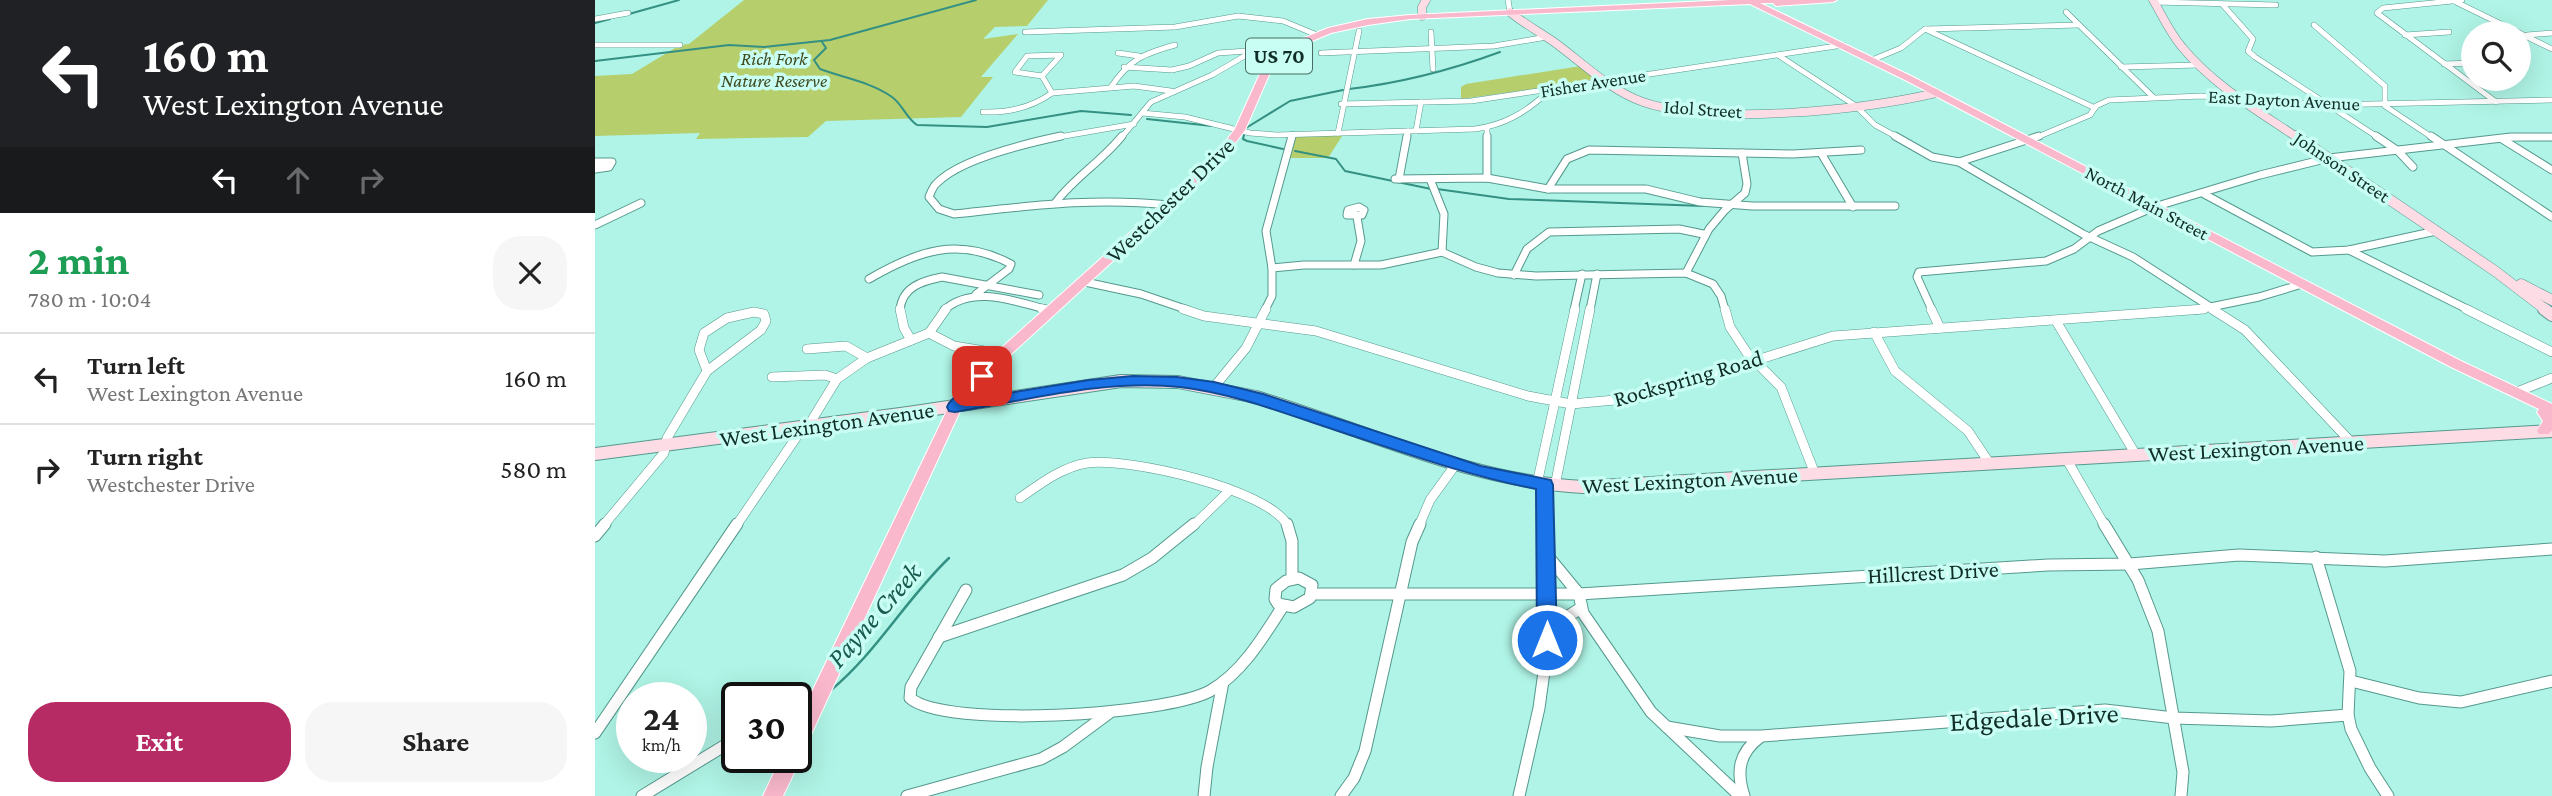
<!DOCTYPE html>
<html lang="en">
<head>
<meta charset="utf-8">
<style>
  body { margin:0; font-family:"Crimson Pro",serif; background:#f6f6f6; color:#222; height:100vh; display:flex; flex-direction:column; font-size:26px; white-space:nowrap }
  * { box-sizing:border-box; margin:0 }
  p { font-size:23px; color:#767676 }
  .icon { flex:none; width:38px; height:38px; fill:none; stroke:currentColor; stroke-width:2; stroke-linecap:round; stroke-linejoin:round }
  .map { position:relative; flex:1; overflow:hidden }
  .details { display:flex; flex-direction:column; background:#fff; width:595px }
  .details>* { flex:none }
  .banner { background:#202124; color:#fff; overflow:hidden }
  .buttons { position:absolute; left:1866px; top:21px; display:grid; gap:14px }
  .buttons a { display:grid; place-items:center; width:70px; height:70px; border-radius:50%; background:#fff; box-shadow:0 7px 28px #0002; font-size:35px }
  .speed { position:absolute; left:21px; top:682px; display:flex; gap:14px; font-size:35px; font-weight:700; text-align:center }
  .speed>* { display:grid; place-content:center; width:91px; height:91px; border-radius:50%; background:#fff; box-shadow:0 7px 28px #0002; line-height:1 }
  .speed small { font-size:18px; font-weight:400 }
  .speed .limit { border:4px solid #111; border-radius:10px; background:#fff; color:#111 }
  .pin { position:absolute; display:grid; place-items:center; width:60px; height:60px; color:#fff; margin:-30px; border-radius:14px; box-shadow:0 4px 10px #0006 }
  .me { position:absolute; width:77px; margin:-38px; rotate:0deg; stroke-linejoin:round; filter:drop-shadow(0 0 5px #0008) }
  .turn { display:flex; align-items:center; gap:24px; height:147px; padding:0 28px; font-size:32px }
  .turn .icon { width:91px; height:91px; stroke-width:2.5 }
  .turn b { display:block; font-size:49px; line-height:60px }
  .lanes { display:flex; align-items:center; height:66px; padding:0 28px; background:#0003; justify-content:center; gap:35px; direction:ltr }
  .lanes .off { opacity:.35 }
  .round { display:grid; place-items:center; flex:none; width:74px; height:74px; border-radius:28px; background:#f6f6f6 }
  .head { display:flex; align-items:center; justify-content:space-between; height:119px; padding:0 28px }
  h1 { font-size:42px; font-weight:700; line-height:52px; color:#1e9e55 }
  .action { display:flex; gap:14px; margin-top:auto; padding:14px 28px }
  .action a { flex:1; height:80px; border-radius:28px; background:#b72b64; color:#fff; font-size:28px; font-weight:700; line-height:80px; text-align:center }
  .action a+a { background:#f6f6f6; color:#222 }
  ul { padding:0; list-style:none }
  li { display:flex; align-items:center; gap:21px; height:91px; padding:0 28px; border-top:2px solid #e0e0e0 }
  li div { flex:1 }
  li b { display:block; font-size:26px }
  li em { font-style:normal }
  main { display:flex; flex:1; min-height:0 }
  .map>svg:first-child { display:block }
  .green { fill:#b6cf6c }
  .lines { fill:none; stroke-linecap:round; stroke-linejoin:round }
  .stream-far1 { stroke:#349082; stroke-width:2 }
  .stream { stroke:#349082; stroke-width:2.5 }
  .street-far3-casing { stroke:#55998d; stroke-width:6 }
  .street-far2-casing { stroke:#55998d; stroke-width:9 }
  .street-far1-casing { stroke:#55998d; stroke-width:10 }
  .street-casing { stroke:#55998d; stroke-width:13 }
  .secondary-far2-casing { stroke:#55998d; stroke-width:9 }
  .secondary-far1-casing { stroke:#55998d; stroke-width:11 }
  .secondary-casing { stroke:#55998d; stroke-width:14 }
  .primary-casing { stroke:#fff; stroke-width:2 }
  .street-far3 { stroke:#fff; stroke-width:5 }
  .street-far2 { stroke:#fff; stroke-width:7 }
  .street-far1 { stroke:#fff; stroke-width:9 }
  .street { stroke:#fff; stroke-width:11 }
  .secondary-far2 { stroke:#fddce6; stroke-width:8 }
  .secondary-far1 { stroke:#fddce6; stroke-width:10 }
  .secondary { stroke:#fddce6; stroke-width:12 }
  .primary { fill:#fab8cd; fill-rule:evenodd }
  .route { fill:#1a73e8; stroke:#114b97; stroke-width:2 }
  .labels { text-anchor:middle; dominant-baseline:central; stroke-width:7; stroke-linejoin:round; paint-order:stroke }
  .far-park-label { font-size:19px; font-style:italic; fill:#404a1f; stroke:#c8fef3 }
  .far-street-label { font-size:19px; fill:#112d28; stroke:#c8fef3 }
  .shield { fill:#c8fef3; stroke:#486c65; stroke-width:2 }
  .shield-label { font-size:21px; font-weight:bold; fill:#112d28 }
  .street-label { font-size:23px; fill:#112d28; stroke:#c8fef3 }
  .near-water-label { font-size:28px; font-style:italic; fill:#195a50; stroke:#c8fef3 }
  .near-street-label { font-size:28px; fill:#112d28; stroke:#c8fef3 }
</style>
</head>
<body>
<main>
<section class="details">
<div class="banner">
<div class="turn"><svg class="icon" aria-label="left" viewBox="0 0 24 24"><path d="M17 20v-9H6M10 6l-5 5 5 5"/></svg><div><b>160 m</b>West Lexington Avenue</div></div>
<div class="lanes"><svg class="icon" aria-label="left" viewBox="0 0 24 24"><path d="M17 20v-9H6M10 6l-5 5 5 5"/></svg><svg class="icon off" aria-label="ahead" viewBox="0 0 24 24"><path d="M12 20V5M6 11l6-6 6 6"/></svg><svg class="icon off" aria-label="right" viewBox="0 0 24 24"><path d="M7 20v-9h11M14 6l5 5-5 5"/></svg></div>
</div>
<div class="head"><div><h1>2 min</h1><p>780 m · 10:04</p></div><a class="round"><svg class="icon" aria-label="close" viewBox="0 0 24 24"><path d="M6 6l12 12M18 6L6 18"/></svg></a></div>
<ul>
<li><svg class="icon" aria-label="left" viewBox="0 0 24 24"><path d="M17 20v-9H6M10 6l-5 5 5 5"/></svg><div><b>Turn left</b><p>West Lexington Avenue</p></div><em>160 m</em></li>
<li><svg class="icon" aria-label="right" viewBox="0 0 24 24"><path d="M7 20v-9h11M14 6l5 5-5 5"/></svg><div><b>Turn right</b><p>Westchester Drive</p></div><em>580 m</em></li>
</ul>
<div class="action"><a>Exit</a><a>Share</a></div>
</section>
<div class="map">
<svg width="1957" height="796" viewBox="0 0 1957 796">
  <rect width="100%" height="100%" fill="#aff4e6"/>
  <g class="green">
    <path d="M 149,0 L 453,0 L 432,26 L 400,27 L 388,39 L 423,34 L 386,77 L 398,77 L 366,117 L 231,121 L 213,137 L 101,139 L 105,133 L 0,136 L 0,76 L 37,74 L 85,45 L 94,44 Z"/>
    <path d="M 986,66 L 1003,80 L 866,99 L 866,87 L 871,84 Z"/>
    <path d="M 749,133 L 733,158 L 690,158 L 697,135 Z"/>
  </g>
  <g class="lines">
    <g class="stream-far1">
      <path d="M 34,14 L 84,0"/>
      <path d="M 0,23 L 15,19"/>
      <path d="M 227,42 L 231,48 L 219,60 L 225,69 C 249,78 276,82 297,97 C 308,105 311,118 322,125 L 392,127 L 486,111 L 536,115"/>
      <path d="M 0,61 L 134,45 L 169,47 L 235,40 L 381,0"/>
      <path d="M 754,89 C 806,83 856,70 905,52"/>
      <path d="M 552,119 L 617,126"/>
      <path d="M 651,128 L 695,101 L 748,90"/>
      <path d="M 649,135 L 648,139 L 652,141 L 688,149"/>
      <path d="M 700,151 L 741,159 L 750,171 L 836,189"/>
      <path d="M 842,189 L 914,199 L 1108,206"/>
    </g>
    <path class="stream" d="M 236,690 C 282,652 311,599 354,558"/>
    <g class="street-far3-casing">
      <g id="street-far3">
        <path d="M 913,0 L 915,12"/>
        <path d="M 1867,0 L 1788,8 L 1782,13 L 1901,102"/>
        <path d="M 1559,2 L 1681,5"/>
        <path d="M 1861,2 L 1957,49"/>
        <path d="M 1628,5 L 1658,39 L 1653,51 L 1660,57 L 1784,138"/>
        <path d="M 1471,12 L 1558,97"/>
        <path d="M 0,19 L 33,13"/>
        <path d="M 1719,25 L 1790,86 L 1790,106 L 1838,138"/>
        <path d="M 1330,29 L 1500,108"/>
        <path d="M 430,32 L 580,27 L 643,16 L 688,21 L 722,35"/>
        <path d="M 836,32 L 838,69"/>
        <path d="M 1810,35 L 1854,32"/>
        <path d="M 1932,35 L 1957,33"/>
        <path d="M 0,45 L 85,45"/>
        <path d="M 523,53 L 544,56"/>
        <path d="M 726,53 L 899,46 L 952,37"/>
        <path d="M 466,55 L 447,76 L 420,72 L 432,56 Z"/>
        <path d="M 1183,55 L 1261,106 L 1280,125 L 1304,138"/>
        <path d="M 1277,60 L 1306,48 L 1330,29 L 1483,25"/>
        <path d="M 1923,62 L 1926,62"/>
        <path d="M 1849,64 L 1878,63"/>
        <path d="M 529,67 L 577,70 L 594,66 L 623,53 L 652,51 L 653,54"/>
        <path d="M 1526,67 L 1603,65"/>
        <path d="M 516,87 C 535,59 548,54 580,45"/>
        <path d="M 457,93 L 539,86 L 576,91"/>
        <path d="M 746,104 L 876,101 L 1248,45"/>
        <path d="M 388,112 C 413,113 436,108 457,93 L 447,76"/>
        <path d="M 547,113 L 590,117 L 655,133 L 682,135 L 880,129 C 910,125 931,112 953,92"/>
        <path d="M 892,128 L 892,138"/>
        <path d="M 821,131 L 826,102"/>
        <path d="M 743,133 L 764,31"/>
        <path d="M 458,138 L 539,124"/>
        <path d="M 526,138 L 556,102 L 617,75 L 653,54"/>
        <path d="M 696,138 L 697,135"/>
        <path d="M 812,138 L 813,131"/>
        <path d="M 1440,138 L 1495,115 L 1501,106 L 1514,100 L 1606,96 L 1731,105 L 1957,100"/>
        <path d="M 1906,138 L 1957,137"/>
      </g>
    </g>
    <g class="street-far2-casing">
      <g id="street-far2">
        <path d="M 466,136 C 433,143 365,159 342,183 C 338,186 336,192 334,197 L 344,209 L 359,214 C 435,206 498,197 574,205"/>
        <path d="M 892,136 L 892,178"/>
        <path d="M 1300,136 L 1337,157 L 1364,162 L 1444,136"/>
        <path d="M 1781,136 L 1803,151 L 1818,167"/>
        <path d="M 1836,136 L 1957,217"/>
        <path d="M 1907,139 L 1957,170"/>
        <path d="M 1226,153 L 1258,207"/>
        <path d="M 0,162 L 17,162 L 14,167 L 0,169"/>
        <path d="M 1364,162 L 1488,234 L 1538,257 L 1620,310"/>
        <path d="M 800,179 L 892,178 L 953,189 L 1051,189 L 1105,202 L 1157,206 L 1300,206"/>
        <path d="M 804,179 L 812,136"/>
        <path d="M 835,179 L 849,214 L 847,252"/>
        <path d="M 953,189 L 972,159 L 994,150 L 1198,154 L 1266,150"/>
        <path d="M 1609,194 L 1717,252 L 1754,250 L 1841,231"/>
        <path d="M 461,202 C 480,177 507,161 527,136"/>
        <path d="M 764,207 L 769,210 L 767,215 L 752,215 L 753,210 Z"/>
        <path d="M 0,225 L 46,203"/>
        <path d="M 1754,250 L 1874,310"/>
        <path d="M 759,265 L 766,241 L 762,217"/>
        <path d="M 677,268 L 709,265 L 786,265 L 847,252 L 881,267 L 903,273 L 941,276 L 1091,273 L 1118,284 L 1126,296 L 1130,310"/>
        <path d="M 1091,273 L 1114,229 L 1130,210 L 1150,193 L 1152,184 L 1147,153"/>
        <path d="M 919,275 L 932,249 L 954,232 L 1084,229 L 1108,234"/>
        <path d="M 274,279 C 322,251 363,236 416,264 L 414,269 L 381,294"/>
        <path d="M 490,282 L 546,294 L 593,310"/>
        <path d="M 305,310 C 307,287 327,281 347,277 L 444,295"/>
        <path d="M 349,310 C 379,284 421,302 454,310"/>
        <path d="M 670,310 L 677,296 L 677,268 L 671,231 L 697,136"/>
        <path d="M 979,310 L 987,274"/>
        <path d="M 995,310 L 1002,274"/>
        <path d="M 1337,310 L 1322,277 L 1324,272 L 1451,261 L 1479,249 L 1503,231 L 1559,207 L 1665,175 L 1734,158 L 1916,137 L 1957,137"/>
        <path d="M 1601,310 L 1664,297 L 1707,284"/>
      </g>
    </g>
    <g class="street-far1-casing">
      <g id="street-far1">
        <path d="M 305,309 L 309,328 L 316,340"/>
        <path d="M 447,309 L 457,311"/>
        <path d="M 588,309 L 609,316 L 721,331 L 933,396 L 976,404 L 1042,398 L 1238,336 L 1609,309"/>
        <path d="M 1130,309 L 1135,327 L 1152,353 L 1186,387 L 1220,474"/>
        <path d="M 1336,309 L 1345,328"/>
        <path d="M 1617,309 L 1650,330 L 1756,442"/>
        <path d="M 1871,309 L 1957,352"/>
        <path d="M 159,312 L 169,314 L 171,321 L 166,330 L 112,371 L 104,350 L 109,333 L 132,318 Z"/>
        <path d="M 1461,321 L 1541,455"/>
        <path d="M 1279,332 L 1300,371 L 1373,431 L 1395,464"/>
        <path d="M 334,333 L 359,346 L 408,354"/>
        <path d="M 212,349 L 251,346 L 272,358 L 334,333 L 351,309"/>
        <path d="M 177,377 L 230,375 L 242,379"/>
        <path d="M 619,387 L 651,348 L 671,309"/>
        <path d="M 1922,392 L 1957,378"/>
        <path d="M 212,428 L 242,379 L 272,358"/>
        <path d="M 1472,460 L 1510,526"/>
        <path d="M 942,484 L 980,309"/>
        <path d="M 950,485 L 950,526"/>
        <path d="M 960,486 L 995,309"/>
        <path d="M 425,498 C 445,484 467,467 492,463 C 532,457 674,489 693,526"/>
        <path d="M 8,526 L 69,453 L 72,438 L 112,371"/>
        <path d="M 141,526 L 207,429"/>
        <path d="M 598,526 L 634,491"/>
        <path d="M 824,526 L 835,500 L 861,464"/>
      </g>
    </g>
    <g class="street-casing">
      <g id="street">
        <path d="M 692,524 L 697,541 L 697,579"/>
        <path d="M 1509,524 L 1543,580 L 1563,631 L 1588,772 L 1586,796"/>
        <path d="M 0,536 L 10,524"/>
        <path d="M 951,554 L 984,594 L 988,613 L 1056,712 L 1145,796"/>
        <path d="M 1721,557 L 1755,671 L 1753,715 L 1756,729 L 1775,768 L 1793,796"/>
        <path d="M 704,578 L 717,585 L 715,598 L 699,607 L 683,604 L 680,599 L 681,589 L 691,581 Z"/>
        <path d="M 371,590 L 316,687 L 315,698 C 350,729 571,715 615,691 C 647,673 669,636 688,606"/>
        <path d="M 717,594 L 984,594 L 1453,565 L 1535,564 L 1644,555 L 1790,561 L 1957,549"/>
        <path d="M 344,637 L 528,575 L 557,558 L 599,524"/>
        <path d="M 953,639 L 970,618 L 986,608"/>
        <path d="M 1756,681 L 1824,698 L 1866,702 L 1957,681"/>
        <path d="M 1072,727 L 1125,736 L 1167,736 L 1510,710 L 1579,718 L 1676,721 L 1753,715"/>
        <path d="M 0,733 L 142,524"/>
        <path d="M 47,796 L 142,738"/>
        <path d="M 312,796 L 446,759 L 468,747 L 514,713"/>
        <path d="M 609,796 L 612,767 L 628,682"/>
        <path d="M 746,796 L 759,778 L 770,751 L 817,542 L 825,524"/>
        <path d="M 924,796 L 944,708 L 952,650 L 950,524"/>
        <path d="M 1149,796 C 1141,771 1144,753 1165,737"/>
      </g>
    </g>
    <g class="secondary-far2-casing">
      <g id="secondary-far2">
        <path d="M 1558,0 C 1567,15 1575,33 1587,47 C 1618,85 1663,111 1703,138"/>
        <path d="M 915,12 C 929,24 945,32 959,42 C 988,63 1014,90 1048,102 C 1118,126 1268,110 1341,93"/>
        <path d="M 827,16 L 827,7 L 831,0"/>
      </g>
    </g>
    <g class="secondary-far1-casing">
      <g id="secondary-far1">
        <path d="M 1701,136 L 1900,271 L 1951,310"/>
        <path d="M 1926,284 L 1957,300"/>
      </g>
    </g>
    <g class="secondary-casing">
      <g id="secondary">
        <path d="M 1949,309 L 1957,315"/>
        <path d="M 0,454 L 313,413 L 526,381 L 583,382 L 661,397 C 771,430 872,481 988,487 L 1957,431"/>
      </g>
    </g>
    <g class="primary-casing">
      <path id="primary" d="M 1136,0 L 1242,0 L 1238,2 L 1181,6 L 1178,3 L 1165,3 L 1318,77 L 1866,361 L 1957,404 L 1957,430 L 1954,434 L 1944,434 L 1942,431 L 1948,421 L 1942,412 L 1944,409 L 1856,367 L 1312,81 L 1155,4 L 815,19 L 773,25 L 736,33 L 703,47 L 677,68 L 650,130 L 626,162 L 413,357 L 366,409 L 208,752 L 204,754 L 206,758 L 188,796 L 168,796 L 186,758 L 201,758 L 201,725 L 355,404 L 403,351 L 618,158 L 640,129 L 668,67 L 697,43 L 733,28 L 773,19 L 815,15 Z"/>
    </g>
    <use href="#street-far3" class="street-far3"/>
    <use href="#street-far2" class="street-far2"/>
    <use href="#street-far1" class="street-far1"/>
    <use href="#street" class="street"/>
    <use href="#secondary-far2" class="secondary-far2"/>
    <use href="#secondary-far1" class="secondary-far1"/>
    <use href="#secondary" class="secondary"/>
    <use href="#primary" class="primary"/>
  </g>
  <path class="route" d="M 387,371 L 395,376 L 376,399 L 494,380 L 538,376 L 582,377 L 619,382 L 668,394 L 886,466 L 956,480 L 958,485 L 962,640 L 959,646 L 952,649 L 945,646 L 942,640 L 941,489 C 868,475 799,449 728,426 C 681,410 635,393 585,387 C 511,379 433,400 360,412 L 354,411 L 352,407 L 354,403 L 381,373 Z"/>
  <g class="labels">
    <g class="far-park-label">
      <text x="179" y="58">Rich Fork<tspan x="179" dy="22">Nature Reserve</tspan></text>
    </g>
    <g class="far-street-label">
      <text transform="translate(998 83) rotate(-9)">Fisher Avenue</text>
      <text transform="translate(1689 100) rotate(3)">East Dayton Avenue</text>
      <text transform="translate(1108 109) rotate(4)">Idol Street</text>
      <text transform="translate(1747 167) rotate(34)">Johnson Street</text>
      <text transform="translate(1552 203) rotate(28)">North Main Street</text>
    </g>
    <rect class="shield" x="651" y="38.5" width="66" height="35" rx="5"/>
    <g class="shield-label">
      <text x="684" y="56">US 70</text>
    </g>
    <g class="street-label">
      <text transform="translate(575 200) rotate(-44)">Westchester Drive</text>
      <text transform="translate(1093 378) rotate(-16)">Rockspring Road</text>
      <text transform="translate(232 424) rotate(-8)">West Lexington Avenue</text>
      <text transform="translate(1661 448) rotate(-3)">West Lexington Avenue</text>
      <text transform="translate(1095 480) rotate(-3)">West Lexington Avenue</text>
      <text transform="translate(1338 572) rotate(-3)">Hillcrest Drive</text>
    </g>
    <g class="near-water-label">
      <text transform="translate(279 615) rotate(-49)">Payne Creek</text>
    </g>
    <g class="near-street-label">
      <text transform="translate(1439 717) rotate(-3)">Edgedale Drive</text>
    </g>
  </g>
</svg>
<div class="buttons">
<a><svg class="icon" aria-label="search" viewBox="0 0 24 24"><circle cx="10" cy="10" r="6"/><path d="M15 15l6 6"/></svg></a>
</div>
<div class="speed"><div>24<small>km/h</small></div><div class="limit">30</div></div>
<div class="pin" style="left:387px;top:376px;background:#d93025"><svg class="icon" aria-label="arrive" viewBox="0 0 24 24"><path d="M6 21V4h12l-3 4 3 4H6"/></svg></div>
<svg class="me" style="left:952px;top:640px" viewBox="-20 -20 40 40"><circle r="17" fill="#1a73e8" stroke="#fff" stroke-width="3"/><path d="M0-11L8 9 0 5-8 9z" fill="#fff"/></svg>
</div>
</main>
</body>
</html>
